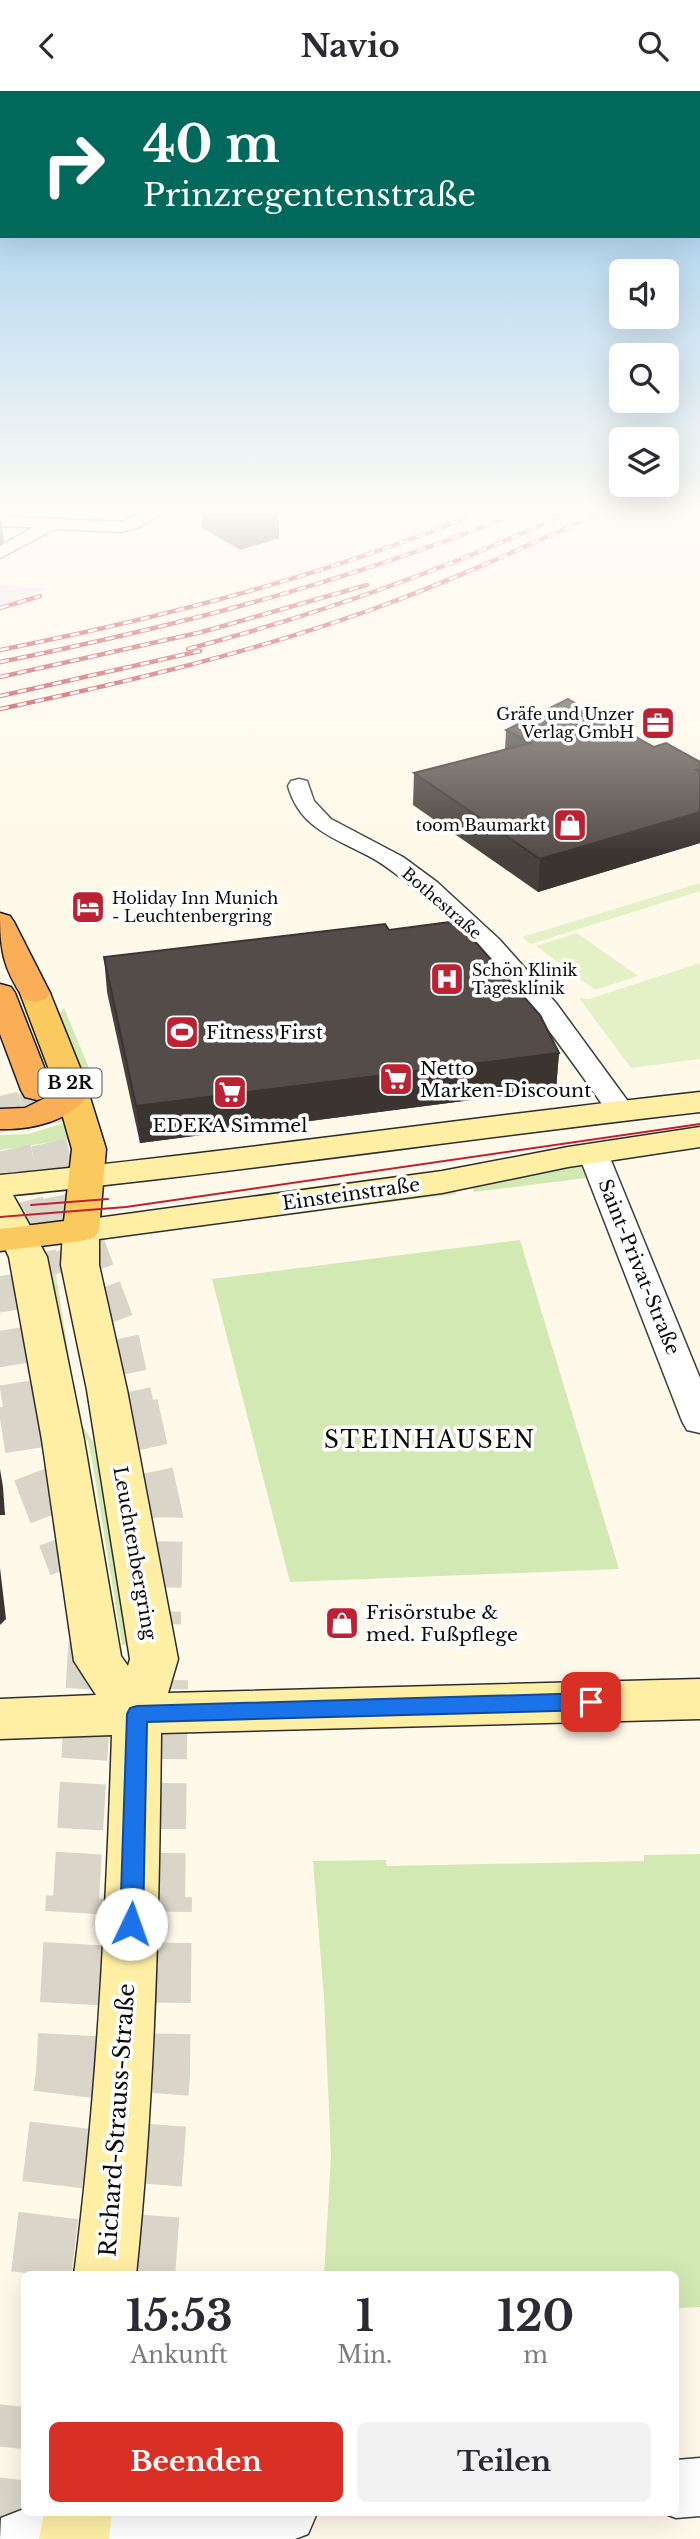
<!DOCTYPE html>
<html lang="de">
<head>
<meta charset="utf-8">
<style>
  body { margin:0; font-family:"Libre Baskerville",serif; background:#f2f2f3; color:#2b2b33; height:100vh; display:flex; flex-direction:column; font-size:26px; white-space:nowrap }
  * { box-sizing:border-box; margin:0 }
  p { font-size:23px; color:#7c7c81 }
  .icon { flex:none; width:38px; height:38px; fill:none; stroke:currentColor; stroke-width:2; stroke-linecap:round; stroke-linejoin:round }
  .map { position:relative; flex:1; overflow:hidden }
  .details { position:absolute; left:21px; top:2180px; width:658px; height:245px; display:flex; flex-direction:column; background:#fff; border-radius:10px; box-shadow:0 7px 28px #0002 }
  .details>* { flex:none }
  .top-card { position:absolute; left:0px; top:0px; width:700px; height:147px; box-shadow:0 7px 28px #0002; background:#00695c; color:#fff; overflow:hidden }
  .fabs { position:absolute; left:609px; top:168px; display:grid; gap:14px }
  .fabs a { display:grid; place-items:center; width:70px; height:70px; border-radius:10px; background:#fff; box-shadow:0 7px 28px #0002; font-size:35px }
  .pin { position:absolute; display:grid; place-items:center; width:60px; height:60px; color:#fff; margin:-30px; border-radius:14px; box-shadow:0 4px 10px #0006 }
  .me { position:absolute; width:77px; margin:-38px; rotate:3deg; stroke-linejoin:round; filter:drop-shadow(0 0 5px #0008) }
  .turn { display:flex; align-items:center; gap:24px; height:147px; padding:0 28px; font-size:32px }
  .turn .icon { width:91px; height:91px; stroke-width:2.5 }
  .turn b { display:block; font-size:49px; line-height:60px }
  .eta { display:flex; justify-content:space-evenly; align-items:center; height:119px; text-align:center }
  .eta b { font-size:42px; font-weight:700; line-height:49px }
  .cta { display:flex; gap:14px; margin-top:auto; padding:14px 28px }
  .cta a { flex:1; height:80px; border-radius:10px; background:#d93025; color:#fff; font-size:28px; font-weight:700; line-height:80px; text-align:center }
  .cta a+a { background:#f2f2f3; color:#2b2b33 }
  header { display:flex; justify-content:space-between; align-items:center; height:91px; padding:0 28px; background:#fff; font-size:32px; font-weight:700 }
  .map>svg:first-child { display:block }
  .industrial { fill:#e9dfeb }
  .green { fill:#d3e9b4 }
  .pitch { fill:#e4f0c6 }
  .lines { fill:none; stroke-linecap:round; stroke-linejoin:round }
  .trunk-tunnel-far2 { stroke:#dad5c9; stroke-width:36; stroke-dasharray:36 18; stroke-linecap:butt }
  .trunk-tunnel-far1 { stroke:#dad5c9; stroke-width:46; stroke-dasharray:46 24; stroke-linecap:butt }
  .trunk-tunnel { stroke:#dad5c9; stroke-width:60; stroke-dasharray:60 31; stroke-linecap:butt }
  .minor-casing { stroke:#3e3e3e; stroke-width:3 }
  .secondary-casing { stroke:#2d2d2d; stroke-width:3 }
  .primary-casing { stroke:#1c1c1c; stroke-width:3 }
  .trunk-casing { stroke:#1c1c1c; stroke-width:3 }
  .minor { fill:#fff; fill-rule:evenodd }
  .secondary { fill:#ffefa5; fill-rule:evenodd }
  .primary { fill:#fbca5e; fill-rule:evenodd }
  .trunk { fill:#f9ae57; fill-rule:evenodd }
  .tram { stroke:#bd2234; stroke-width:2 }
  .rail-casing { stroke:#bd2234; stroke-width:4.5 }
  .rail { stroke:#fff; stroke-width:2.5; stroke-dasharray:9; stroke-linecap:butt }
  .wall { fill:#48413e }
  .shaded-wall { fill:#3b3532 }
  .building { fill:#544c48; stroke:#3b3532; stroke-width:2 }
  .route { fill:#1a73e8; stroke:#114b97; stroke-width:2 }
  .labels { text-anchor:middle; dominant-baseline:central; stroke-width:7; stroke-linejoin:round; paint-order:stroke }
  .far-poi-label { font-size:16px; fill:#0b0b0b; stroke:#fff; text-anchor:end }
  .far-street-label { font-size:16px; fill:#0b0b0b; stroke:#fff }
  .shield { fill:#fff; stroke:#545454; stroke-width:2 }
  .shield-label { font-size:18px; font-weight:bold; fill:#0b0b0b }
  .poi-label { font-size:19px; fill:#0b0b0b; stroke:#fff; text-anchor:start }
  .street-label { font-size:19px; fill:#0b0b0b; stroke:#fff }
  .quarter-label { font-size:23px; letter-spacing:2px; fill:#0b0b0b; stroke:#fff }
  .near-street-label { font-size:23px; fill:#0b0b0b; stroke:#fff }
</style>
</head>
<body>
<header><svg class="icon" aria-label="back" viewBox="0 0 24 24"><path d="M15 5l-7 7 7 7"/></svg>Navio<svg class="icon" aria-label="search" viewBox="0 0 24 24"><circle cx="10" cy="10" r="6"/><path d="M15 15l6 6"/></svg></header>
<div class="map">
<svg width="700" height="2448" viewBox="0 0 700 2448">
  <rect width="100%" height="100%" fill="#fff9ea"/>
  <path class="industrial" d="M 0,494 L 47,498 L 0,515 Z"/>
  <g class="green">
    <path d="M 64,917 L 89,977 L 77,979 L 57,926 Z"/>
    <path d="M 55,997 L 56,1001 L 47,1015 L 0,1023 L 0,1006 Z"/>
    <path d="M 64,1032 L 68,1032 L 71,1048 L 0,1059 L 0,1044 L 28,1043 Z"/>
    <path d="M 69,1064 L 60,1079 L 4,1084 L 0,1073 Z"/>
    <path d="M 577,1073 L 585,1076 L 595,1086 L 474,1101 L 472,1096 Z"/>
    <path d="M 441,1097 L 455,1100 L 456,1103 L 232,1131 L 235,1125 Z"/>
    <path d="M 520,1149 L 619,1478 L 290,1491 L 212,1188 Z"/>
    <path d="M 55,1177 L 79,1330 L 99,1359 L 131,1554 L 122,1554 L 92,1369 L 88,1350 L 76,1337 L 48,1178 Z"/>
    <path d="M 700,1763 L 700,2216 L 676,2217 L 676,2184 L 324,2184 L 331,2065 L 324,1907 L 313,1770 L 386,1769 L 387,1775 L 644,1770 L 644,1764 Z"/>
  </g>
  <g class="pitch">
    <path d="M 700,792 L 700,800 L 531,853 L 522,846 Z"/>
    <path d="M 577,842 L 638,885 L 595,899 L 536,855 Z"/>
    <path d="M 700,872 L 700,968 L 631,977 L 579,907 L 589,908 Z"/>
  </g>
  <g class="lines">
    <g class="trunk-tunnel-far2">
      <path d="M 37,999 L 76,1174"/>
      <path d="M 0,1005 L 44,1186"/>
      <path d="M 84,1146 L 120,1242 L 136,1315"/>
      <path d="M 0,1185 L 21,1315"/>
    </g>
    <g class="trunk-tunnel-far1">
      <path d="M 21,1313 L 29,1364 L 72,1476"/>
      <path d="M 135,1313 L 160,1426 L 158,1533"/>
      <path d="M 76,1808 L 92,1541"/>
      <path d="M 162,1808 L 165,1589"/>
    </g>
    <g class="trunk-tunnel">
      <path d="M 41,2184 L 66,1982 L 76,1806"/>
      <path d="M 145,2184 L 160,1983 L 162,1806"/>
      <path d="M 9,2448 L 24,2316"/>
    </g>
    <g class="minor-casing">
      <g id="minor">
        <path d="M 143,421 L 163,421 L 139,436 L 121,441 L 55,438 L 0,467 L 0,455 L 33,436 L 0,435 L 0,425 L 121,431 Z"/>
        <path d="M 299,688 L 307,690 L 314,710 L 331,728 L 403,766 L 437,791 L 499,848 L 556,912 L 635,1020 L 631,1026 L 621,1029 L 611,1026 C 552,941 491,856 409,793 C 397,784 386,775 374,768 C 338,748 300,739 288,695 L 291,690 Z"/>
        <path d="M 593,1053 L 604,1056 L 608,1062 L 700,1287 L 700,1342 L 687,1339 L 682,1330 L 578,1062 L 582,1056 Z"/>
        <path d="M 700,2367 L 700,2425 L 676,2427 L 663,2422 L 676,2422 L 676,2369 Z"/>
        <path d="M 24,2418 L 24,2422 L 317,2422 L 308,2443 L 295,2448 L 0,2448 L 1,2427 Z"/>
      </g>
    </g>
    <g class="secondary-casing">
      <g id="secondary">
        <path d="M 700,1001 L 700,1021 C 471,1047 242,1081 13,1104 L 47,1166 L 84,1349 L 121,1565 L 128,1575 L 130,1568 L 87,1299 L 61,1174 L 63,1139 L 68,1131 L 442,1080 L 568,1056 L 700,1036 L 700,1056 L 568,1076 L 442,1102 L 99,1148 L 99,1174 L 127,1299 L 178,1568 L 168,1602 L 700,1588 L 700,1628 L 161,1642 C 159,1823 155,2004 136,2184 L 74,2184 C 97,2005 106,1824 112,1644 L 0,1648 L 0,1608 L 96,1604 L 74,1570 L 42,1349 L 9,1166 L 0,1147 L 0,1084 C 234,1061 466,1027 700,1001 Z"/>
        <path d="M 44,2422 L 112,2422 L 109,2448 L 39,2448 Z"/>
      </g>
    </g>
    <g class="primary-casing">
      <path id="primary" d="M 35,893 L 46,896 L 50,902 L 83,984 L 106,1058 L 99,1139 L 94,1147 L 81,1150 L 0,1160 L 0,1138 L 64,1130 L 72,1058 L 51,984 L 20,902 L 24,896 Z"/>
    </g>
    <g class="trunk-casing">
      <g id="trunk">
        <path d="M 0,822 L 10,825 L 14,831 L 50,902 L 46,908 L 35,911 L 24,908 C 3,877 0,859 0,822 Z"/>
        <path d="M 0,893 L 11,896 L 15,902 L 53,999 L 50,1005 C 62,996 69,992 85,996 L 89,1003 C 71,1030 31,1039 0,1038 L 0,1018 L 25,1017 L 47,1006 L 37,1009 L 25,1006 L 21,999 L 0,943 Z"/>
      </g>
    </g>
    <use href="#minor" class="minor"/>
    <use href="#secondary" class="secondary"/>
    <use href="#primary" class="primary"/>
    <use href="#trunk" class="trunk"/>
    <g class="tram">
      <path d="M 31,1114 L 108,1108"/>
      <path d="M 0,1126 L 126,1116 L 700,1033"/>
    </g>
    <g class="rail-casing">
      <g id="rail">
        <path d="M 0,517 L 40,505"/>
        <path d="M 188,558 C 319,523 446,479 569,421"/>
        <path d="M 0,559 C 165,526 325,485 481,421"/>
        <path d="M 0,571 C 178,535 352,490 520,421"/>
        <path d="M 0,586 L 202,541 L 367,494"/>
        <path d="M 0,605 L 200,560"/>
        <path d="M 0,618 C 127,591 254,561 376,517 C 453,489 527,455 602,421"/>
      </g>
    </g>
    <use href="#rail" class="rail"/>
  </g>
  <g class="wall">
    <path d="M 202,421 L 278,421 L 279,447 L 240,459 L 202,437 Z"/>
    <path d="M 506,639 L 654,656 L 700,671 L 700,752 L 538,801 L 413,714 L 414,682 L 505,659 Z"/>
    <path d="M 389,839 L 559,962 L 556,998 L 140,1052 L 107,901 L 104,866 Z"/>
  </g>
  <g class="shaded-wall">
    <path d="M 278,421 L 279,447 L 240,459 L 239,432 Z"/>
    <path d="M 1,427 L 4,450 L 0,454 L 0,428 Z"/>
    <path d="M 700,721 L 700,752 L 538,801 L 540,768 Z"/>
    <path d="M 559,962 L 556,998 L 140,1052 L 136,1015 Z"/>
    <path d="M 0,1378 L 3,1396 L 5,1424 L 0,1424 Z"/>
    <path d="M 0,1477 L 6,1528 L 0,1534 Z"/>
  </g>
  <g class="building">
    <path d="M 219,421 L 278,421 L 239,432 Z"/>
    <path d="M 568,608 L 654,656 L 666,652 L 700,671 L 700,679 L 697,679 L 700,681 L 700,721 L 540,768 L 414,682 L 531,652 L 506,639 Z"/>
    <path d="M 457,830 L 540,924 L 559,962 L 136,1015 L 104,866 L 385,833 L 389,839 Z"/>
  </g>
  <linearGradient id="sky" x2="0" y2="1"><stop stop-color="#91c6ee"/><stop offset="0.55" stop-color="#fffcf6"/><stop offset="1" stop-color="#fffcf6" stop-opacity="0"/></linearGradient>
  <rect width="700" height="764" fill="url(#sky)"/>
  <path class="route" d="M 591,1602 L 598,1605 L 601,1611 L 598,1616 L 591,1619 L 147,1631 L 143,1833 L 139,1841 L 131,1844 L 124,1841 L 120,1833 L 127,1623 L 130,1617 L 137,1615 Z"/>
  <defs>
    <g id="office-square" transform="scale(1.75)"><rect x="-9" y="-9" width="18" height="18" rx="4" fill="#bd2234" stroke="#fff"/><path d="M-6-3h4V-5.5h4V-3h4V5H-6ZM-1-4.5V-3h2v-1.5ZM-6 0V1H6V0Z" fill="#fff"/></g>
    <g id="shop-square" transform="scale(1.75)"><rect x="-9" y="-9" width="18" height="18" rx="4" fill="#bd2234" stroke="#fff"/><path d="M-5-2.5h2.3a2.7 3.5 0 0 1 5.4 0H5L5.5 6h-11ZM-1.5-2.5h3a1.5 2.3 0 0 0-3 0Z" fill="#fff"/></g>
    <g id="hotel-square" transform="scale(1.75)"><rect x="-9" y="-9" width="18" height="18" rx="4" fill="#bd2234" stroke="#fff"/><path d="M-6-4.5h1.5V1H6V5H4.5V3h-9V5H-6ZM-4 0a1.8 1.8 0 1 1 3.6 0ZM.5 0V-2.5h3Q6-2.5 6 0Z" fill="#fff"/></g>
    <g id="hospital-square" transform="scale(1.75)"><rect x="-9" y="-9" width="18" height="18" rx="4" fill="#bd2234" stroke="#fff"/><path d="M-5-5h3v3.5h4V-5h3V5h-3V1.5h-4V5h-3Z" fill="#fff"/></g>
    <g id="stadium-square" transform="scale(1.75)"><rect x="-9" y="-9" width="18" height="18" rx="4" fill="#bd2234" stroke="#fff"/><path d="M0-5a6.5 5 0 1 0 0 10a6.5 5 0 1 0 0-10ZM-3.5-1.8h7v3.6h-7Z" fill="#fff"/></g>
    <g id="supermarket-square" transform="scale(1.75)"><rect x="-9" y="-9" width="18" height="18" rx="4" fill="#bd2234" stroke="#fff"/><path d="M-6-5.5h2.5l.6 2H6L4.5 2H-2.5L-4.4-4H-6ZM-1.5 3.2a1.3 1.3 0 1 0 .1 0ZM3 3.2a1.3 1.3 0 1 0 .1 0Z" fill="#fff"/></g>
  </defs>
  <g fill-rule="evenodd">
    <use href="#office-square" x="658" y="632"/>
    <use href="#shop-square" x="570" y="734"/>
    <use href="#hotel-square" x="88" y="816"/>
    <use href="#hospital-square" x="447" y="888"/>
    <use href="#stadium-square" x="182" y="941"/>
    <use href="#supermarket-square" x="396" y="988"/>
    <use href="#supermarket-square" x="230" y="1001"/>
    <use href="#shop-square" x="342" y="1532"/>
  </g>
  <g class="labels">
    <g class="far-poi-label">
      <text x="634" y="623">Gräfe und Unzer<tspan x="634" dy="18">Verlag GmbH</tspan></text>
      <text x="546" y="734">toom Baumarkt</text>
      <text x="112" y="807" text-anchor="start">Holiday Inn Munich<tspan x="112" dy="18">- Leuchtenbergring</tspan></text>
      <text x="472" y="879" text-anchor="start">Schön Klinik<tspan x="472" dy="18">Tagesklinik</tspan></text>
    </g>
    <g class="far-street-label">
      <text transform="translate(442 812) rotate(41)">Bothestraße</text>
    </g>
    <rect class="shield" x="38.5" y="977.5" width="63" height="29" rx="5"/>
    <g class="shield-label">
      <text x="70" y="992">B 2R</text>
    </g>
    <g class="poi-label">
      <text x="206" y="941">Fitness First</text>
      <text x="420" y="977">Netto<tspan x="420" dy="22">Marken-Discount</tspan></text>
      <text x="230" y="1034" text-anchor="middle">EDEKA Simmel</text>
      <text x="366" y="1521">Frisörstube &amp;<tspan x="366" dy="22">med. Fußpflege</tspan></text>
    </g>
    <g class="street-label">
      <text transform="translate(351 1103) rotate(-8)">Einsteinstraße</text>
      <text transform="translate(639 1176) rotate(68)">Saint-Privat-Straße</text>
      <text transform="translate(135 1462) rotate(80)">Leuchtenbergring</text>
    </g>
    <g class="quarter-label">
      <text x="430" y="1349">STEINHAUSEN</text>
    </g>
    <g class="near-street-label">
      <text transform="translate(117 2029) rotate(-86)">Richard-Strauss-Straße</text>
    </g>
  </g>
</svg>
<div class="fabs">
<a><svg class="icon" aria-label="sound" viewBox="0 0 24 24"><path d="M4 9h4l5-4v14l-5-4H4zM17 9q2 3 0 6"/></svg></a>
<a><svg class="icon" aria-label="search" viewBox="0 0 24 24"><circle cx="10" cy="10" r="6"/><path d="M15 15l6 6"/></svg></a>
<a><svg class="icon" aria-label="layers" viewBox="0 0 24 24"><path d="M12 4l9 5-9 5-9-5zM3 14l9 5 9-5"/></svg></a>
</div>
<div class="pin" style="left:591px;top:1611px;background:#d93025"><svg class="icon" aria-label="arrive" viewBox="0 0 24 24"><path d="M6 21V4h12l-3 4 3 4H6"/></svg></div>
<svg class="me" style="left:131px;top:1833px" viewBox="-20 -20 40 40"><circle r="19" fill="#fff"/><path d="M0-13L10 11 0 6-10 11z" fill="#1a73e8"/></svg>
<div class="top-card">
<div class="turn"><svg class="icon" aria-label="right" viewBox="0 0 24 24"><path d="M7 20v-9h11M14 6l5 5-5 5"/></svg><div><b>40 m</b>Prinzregentenstraße</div></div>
</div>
<section class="details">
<div class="eta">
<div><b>15:53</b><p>Ankunft</p></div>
<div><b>1</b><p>Min.</p></div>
<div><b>120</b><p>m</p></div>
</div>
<div class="cta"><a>Beenden</a><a>Teilen</a></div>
</section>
</div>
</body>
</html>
